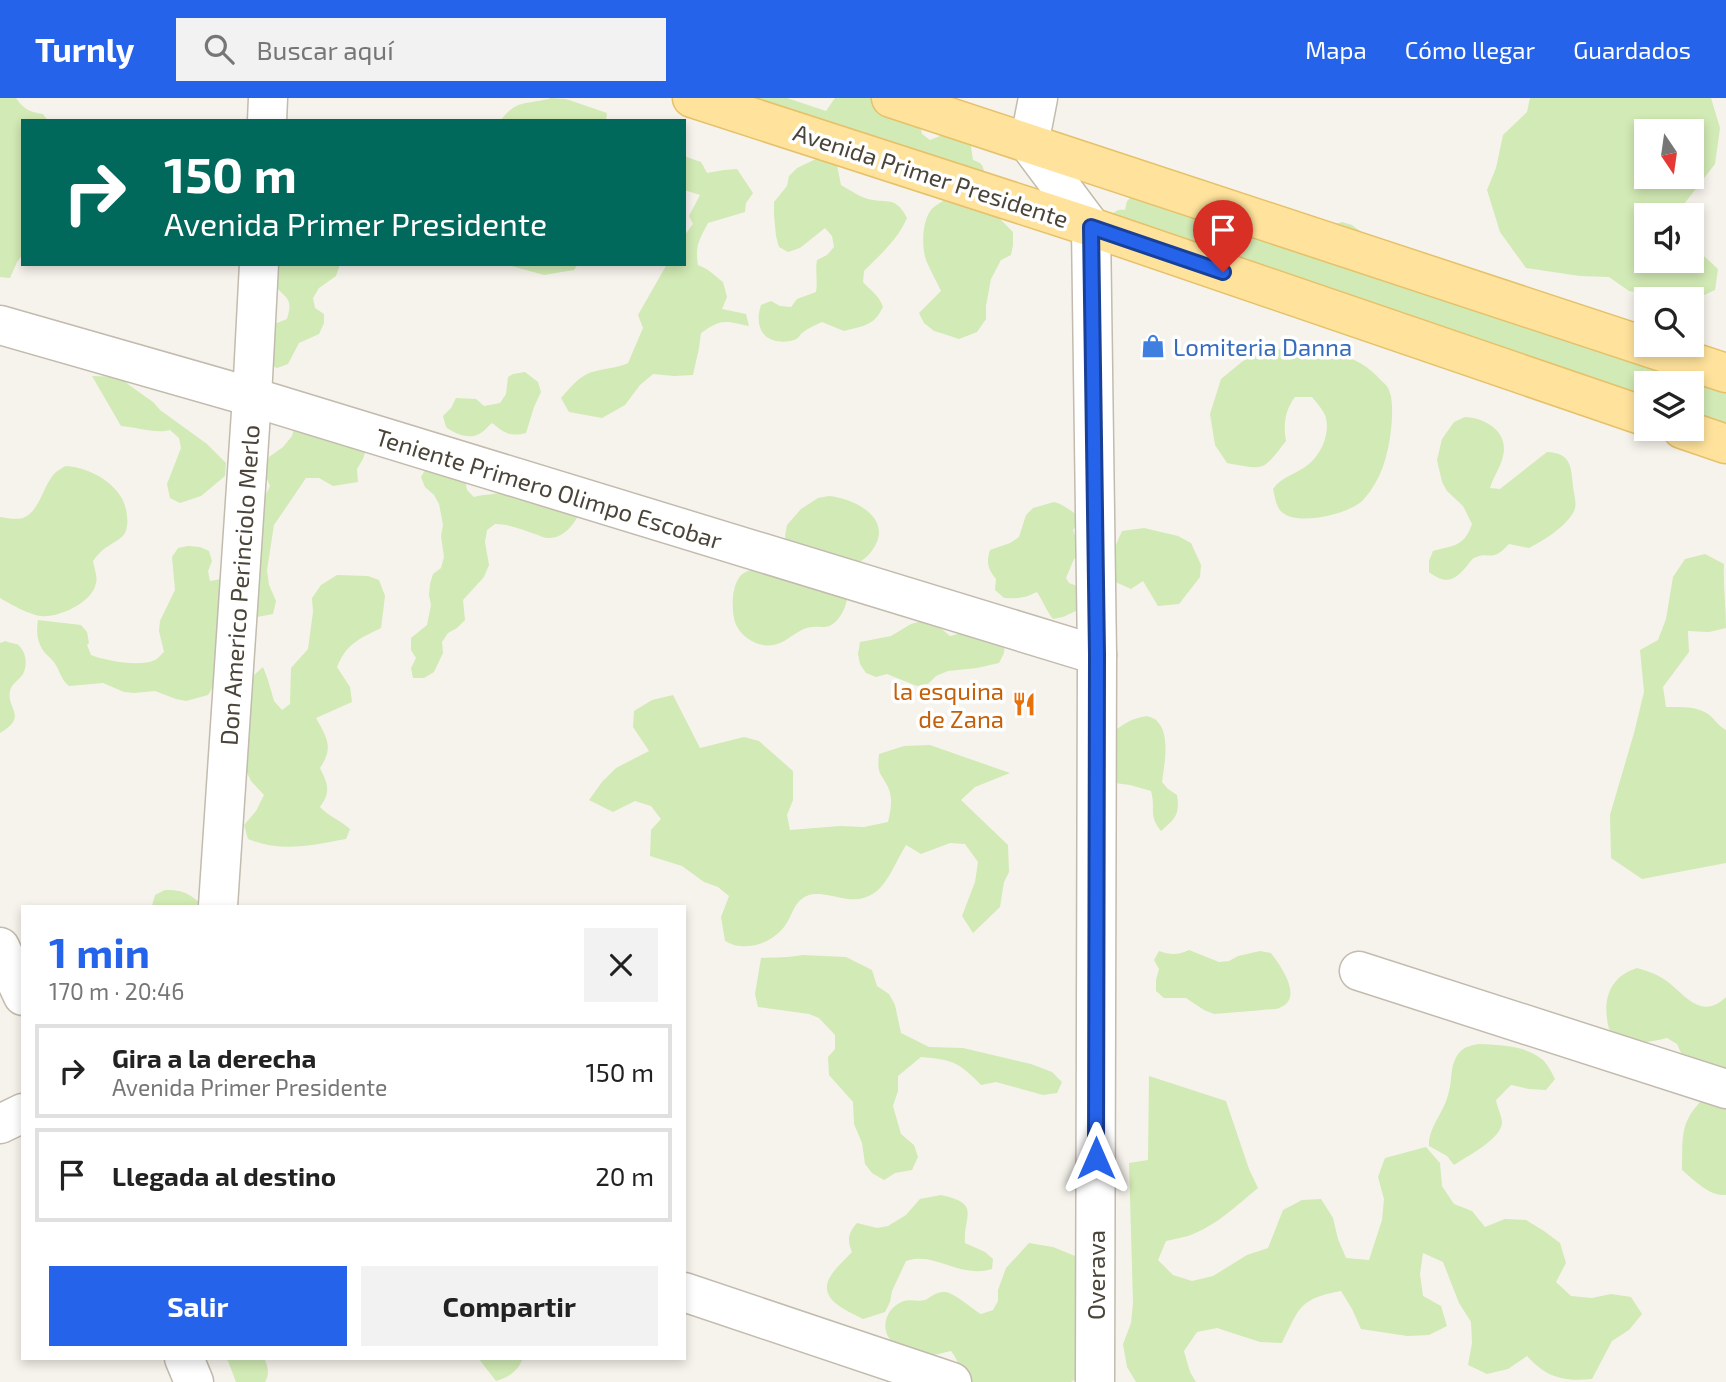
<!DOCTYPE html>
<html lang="es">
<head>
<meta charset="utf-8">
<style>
  body { margin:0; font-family:"Exo 2",sans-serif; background:#f2f2f2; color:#222; height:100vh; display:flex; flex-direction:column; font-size:26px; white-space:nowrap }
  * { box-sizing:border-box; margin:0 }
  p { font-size:23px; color:#767676 }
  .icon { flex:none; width:38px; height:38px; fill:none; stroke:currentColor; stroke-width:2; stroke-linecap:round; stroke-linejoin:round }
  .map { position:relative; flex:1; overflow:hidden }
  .sheet { position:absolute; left:21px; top:807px; width:665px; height:455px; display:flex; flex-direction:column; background:#fff; border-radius:0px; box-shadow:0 4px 10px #0003 }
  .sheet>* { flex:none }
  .hud { position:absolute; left:21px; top:21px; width:665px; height:147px; border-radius:0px; box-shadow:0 4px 10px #0003; background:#00695c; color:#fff; overflow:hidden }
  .needle { width:46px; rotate:167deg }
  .fabs { position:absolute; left:1634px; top:21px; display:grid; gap:14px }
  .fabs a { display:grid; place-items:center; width:70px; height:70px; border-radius:0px; background:#fff; box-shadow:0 4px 10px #0003; font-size:35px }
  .pin { position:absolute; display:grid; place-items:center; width:60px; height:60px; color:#fff; margin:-72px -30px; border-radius:50% 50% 50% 0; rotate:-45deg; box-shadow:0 0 7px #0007 }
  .pin .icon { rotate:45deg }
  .me { position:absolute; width:77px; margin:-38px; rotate:0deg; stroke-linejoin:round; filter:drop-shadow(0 0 5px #0008) }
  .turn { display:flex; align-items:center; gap:24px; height:147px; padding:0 28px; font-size:32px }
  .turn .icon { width:91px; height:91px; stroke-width:2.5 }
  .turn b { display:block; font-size:49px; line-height:60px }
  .round { display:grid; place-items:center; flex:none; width:74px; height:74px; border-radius:0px; background:#f2f2f2 }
  .summary { display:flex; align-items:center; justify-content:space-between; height:119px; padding:0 28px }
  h1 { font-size:42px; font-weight:700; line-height:52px; color:#2563eb }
  .button { display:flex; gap:14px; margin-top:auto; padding:14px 28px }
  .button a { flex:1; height:80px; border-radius:0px; background:#2563eb; color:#fff; font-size:28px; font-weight:700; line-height:80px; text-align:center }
  .button a+a { background:#f2f2f2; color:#222 }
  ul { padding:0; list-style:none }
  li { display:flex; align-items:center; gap:21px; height:94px; margin:0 14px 10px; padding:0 14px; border:4px solid #e0e0e0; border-radius:0px }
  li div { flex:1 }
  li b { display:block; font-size:26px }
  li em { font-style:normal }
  header { display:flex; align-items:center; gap:42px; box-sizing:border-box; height:98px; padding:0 35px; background:#2563eb; color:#fff }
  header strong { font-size:33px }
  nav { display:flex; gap:38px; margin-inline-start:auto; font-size:24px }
  .search { width:490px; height:63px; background:#f2f2f2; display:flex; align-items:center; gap:18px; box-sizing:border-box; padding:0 24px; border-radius:0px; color:#767676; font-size:26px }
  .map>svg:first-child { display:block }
  .green { fill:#d2eab5; fill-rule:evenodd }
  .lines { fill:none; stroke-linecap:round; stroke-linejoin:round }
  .minor-casing { stroke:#c2bbae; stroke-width:41 }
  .major-casing { stroke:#e6c16a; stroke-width:41 }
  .minor { stroke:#fff; stroke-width:38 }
  .major { stroke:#ffe39c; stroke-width:38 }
  .route-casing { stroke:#184099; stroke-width:18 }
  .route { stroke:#2563eb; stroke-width:12 }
  .labels { text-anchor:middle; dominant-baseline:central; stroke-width:7; stroke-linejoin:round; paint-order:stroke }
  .street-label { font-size:24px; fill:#4b4439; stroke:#fff }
  .shop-label { font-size:24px; fill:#366cbe; stroke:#fff; text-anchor:start }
  .food-label { font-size:24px; fill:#c56008; stroke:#fff; text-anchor:end }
</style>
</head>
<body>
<header>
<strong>Turnly</strong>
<div class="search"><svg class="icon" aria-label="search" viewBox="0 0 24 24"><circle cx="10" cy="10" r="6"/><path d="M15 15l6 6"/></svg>Buscar aquí</div>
<nav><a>Mapa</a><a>Cómo llegar</a><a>Guardados</a></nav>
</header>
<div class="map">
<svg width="1726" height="1284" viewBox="0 0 1726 1284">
  <rect width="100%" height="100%" fill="#f6f3ec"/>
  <g class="green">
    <path d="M 0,0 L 16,0 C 23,11 30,14 43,16 L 48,23 L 23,23 L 23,156 L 17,164 L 10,180 L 0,179 Z"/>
    <path d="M 551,0 L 566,1 L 607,15 L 606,23 L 500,23 C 518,0 524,8 551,0 Z"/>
    <path d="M 725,0 L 787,0 L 826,13 L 835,0 L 872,0 L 920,26 L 922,36 L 930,42 L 950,34 L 970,42 L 973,62 C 981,65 983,66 984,74 Z"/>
    <path d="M 1530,0 L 1711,0 L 1720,30 L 1715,66 L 1681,110 L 1683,117 L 1647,117 L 1647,163 L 1692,163 L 1692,147 L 1718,171 L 1715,192 L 1698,200 L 1665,200 L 1629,193 L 1609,179 L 1580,178 L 1526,170 L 1500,134 L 1487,92 L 1496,70 L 1503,37 L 1527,14 ZM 1647,33 L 1692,33 L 1692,79 L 1647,79 Z"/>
    <path d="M 684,58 L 701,64 L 707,75 L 724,72 L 737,71 L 753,95 L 746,105 L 745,114 L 708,125 C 699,142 695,148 698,167 C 711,172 713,177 723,184 L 727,199 L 722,211 L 746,216 L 749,228 C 725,223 722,220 701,235 L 699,250 L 693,277 L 674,278 L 653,276 L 640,287 L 625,307 L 602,320 L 569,314 L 561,300 C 571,289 580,276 596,273 C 607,270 617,270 628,265 L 643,230 L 638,217 L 667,166 L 684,166 L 684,138 L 693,126 L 689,118 L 700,97 L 684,92 Z"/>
    <path d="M 818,60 L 837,67 L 841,87 C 850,92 858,98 868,101 C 888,106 895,97 907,120 C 898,141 880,157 864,173 L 863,184 C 871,193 879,197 883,209 C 874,228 863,228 844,233 L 822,224 C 816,227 808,230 802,235 C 798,239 799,240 794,242 C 788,244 782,244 776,243 C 758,239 756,222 761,207 L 771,203 L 780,208 L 791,209 L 797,201 L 816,194 C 818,183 815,173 817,162 L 827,157 L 834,149 L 832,138 L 825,130 L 800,150 L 788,154 L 779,149 L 776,138 L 774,117 L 774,104 L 787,88 L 789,78 L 797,70 Z"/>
    <path d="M 1142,89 L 1285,141 L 1342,124 L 1352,127 L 1360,133 L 1363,144 L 1726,274 L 1726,349 L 1692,331 L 1692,285 L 1647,285 L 1647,322 L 1111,120 C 1113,113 1118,111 1125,112 L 1127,103 Z"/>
    <path d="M 950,100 L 984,105 L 1013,134 L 1013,147 L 1011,157 L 1001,162 L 991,181 L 986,208 L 986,221 L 977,234 L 959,241 L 944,236 L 934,233 L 924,225 L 919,215 L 941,193 C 936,182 930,172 926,162 C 922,150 922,129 928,117 C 932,108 941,104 950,100 Z"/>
    <path d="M 266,166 L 340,166 L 336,178 L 319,190 L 313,200 L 315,210 L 324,216 L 324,225 L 319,236 L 299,245 L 288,266 L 277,270 L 269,266 L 267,229 L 287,221 C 295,197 282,200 273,184 C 270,179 268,172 266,166 Z"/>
    <path d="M 504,166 L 578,166 L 574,172 L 544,177 Z"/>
    <path d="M 1270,251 C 1307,251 1350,250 1377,278 C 1380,282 1386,286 1388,290 C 1394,301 1392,321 1391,332 C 1388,358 1381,382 1364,401 C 1351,416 1299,428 1283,415 C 1276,410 1275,399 1273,391 C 1282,378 1297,376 1309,366 C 1322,355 1331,334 1325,317 C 1322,311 1317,305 1312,299 L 1295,299 C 1285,312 1283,327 1286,343 C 1262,374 1265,372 1227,365 L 1215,347 L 1210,316 L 1221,281 L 1243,263 Z"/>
    <path d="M 525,274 L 538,284 L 541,294 L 534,309 L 526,335 C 509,339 505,335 492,325 C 488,328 484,334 479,336 C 469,342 453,335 446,329 L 443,318 L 451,310 L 456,300 L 476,301 L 484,308 L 500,305 L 506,296 L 508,279 L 513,276 Z"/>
    <path d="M 92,278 L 121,279 L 129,287 L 153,304 L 160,312 L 207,346 L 226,365 L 225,378 L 201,398 L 180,405 L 170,400 L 167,386 L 181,350 L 179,340 L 170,332 C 155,336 137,329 121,328 Z"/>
    <path d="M 1465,319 C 1486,320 1509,334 1503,358 C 1501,369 1493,379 1490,390 L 1500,391 L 1547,354 C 1571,355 1571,368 1573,388 C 1574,398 1578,407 1573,415 C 1565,429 1543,443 1529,450 L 1509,446 C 1491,466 1490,452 1474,460 C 1472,461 1469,465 1467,468 C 1454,483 1446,487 1429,474 L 1429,463 L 1433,453 C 1454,447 1464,449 1472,426 L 1463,408 L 1447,393 L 1442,384 L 1437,362 L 1442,341 L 1454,324 Z"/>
    <path d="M 296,324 L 368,345 L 363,361 L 357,371 L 358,384 L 333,388 L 319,380 L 306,380 L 274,427 L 267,472 L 269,487 L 276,503 L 273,516 L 257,519 L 249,509 L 264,400 L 270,388 L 264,374 L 269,359 L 283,349 L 292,338 Z"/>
    <path d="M 432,360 L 465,382 L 467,392 L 474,399 C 485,396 495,397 506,393 L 582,408 C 578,422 565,441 548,440 C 544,440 541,438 538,437 C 523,432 510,426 495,426 L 487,432 L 485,444 L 489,467 L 484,479 L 463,502 L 465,522 L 457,530 L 448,535 L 442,544 L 443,555 L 434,574 L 424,580 L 413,580 L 411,570 L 416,560 L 411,552 L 411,540 L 427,527 L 431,507 L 429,497 L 430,486 L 433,476 L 441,470 L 444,459 L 441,438 L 443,427 L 439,406 L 434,397 L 425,389 L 421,379 Z"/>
    <path d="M 66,368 C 93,370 126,389 127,419 C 128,423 127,431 125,435 C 121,442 110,446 104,451 C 99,455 96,459 93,463 C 94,470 98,479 96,485 C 93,504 59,520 41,518 C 30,517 10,506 0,500 L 0,419 C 7,420 16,422 23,420 C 40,414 43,386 56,374 C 57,373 65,368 66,368 Z"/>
    <path d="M 829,398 C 850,400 885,415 878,441 C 875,450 869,458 861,463 C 854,466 846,468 840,471 C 842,479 846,488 847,497 C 848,507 839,525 829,528 C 823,530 819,528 813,529 C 794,530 785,551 763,547 C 751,545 739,536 735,524 C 731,511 731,480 746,474 C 751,471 761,472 767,471 L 787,448 L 785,438 L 787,427 L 801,411 L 818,400 Z"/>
    <path d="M 1054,404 C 1066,407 1071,414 1081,419 L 1080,424 L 1073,432 L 1078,446 L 1078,458 L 1074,461 L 1066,480 L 1069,485 L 1080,489 L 1078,512 L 1063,519 L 1053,521 C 1046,512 1043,503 1037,494 C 1025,500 1017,501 1004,500 L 995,492 L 996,481 C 988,471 986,465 990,452 L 1010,445 L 1019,439 L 1026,417 L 1033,410 Z"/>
    <path d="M 1144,430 L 1178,438 L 1191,445 L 1201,467 L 1200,479 L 1179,506 L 1158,508 L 1143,483 L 1131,491 L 1111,482 L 1110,460 L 1122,433 Z"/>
    <path d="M 188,448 L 200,449 L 209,453 L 212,463 L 208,473 L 210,483 L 221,481 L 222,569 L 214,577 L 214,587 L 208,597 L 186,603 L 176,601 L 155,593 L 134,595 L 124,594 L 103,585 L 69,588 C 62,582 61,577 57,569 C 54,563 50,560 45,555 C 37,545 36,534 38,522 L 81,527 L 87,534 L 89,545 L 87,547 L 91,557 C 105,563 141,569 155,562 C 158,561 161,556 164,554 L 159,533 L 160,523 L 175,492 L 172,459 L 178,450 Z"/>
    <path d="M 1705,456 L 1724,466 C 1723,488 1726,508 1726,530 L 1709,534 L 1688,533 L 1689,554 L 1663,589 L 1666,609 C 1679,609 1697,608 1708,616 C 1715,621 1718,628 1726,632 L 1726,765 L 1642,781 L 1611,760 L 1610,717 L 1634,635 L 1644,594 L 1640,552 L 1658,542 L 1666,521 L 1673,479 L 1685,461 Z"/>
    <path d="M 337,477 L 368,478 L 379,482 L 385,498 L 381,530 C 359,541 347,545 337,569 L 350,589 L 352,604 L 316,620 C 327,640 334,649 320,670 C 328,686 331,694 320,709 C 330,719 340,722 350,731 L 346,741 C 313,747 281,755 248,741 L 244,727 L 256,713 L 264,697 L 251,683 L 241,662 L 249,597 L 254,577 L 263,569 L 268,582 L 274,603 L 282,612 L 290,606 L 291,570 L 308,551 L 313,514 L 312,500 L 321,487 Z"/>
    <path d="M 922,523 C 934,525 941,530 950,538 L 980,530 L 1005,543 L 1004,555 L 999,565 L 977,570 L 948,573 L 936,578 L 928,586 L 917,588 L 887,576 L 876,579 L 866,575 L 860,566 L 858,556 L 860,544 L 891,538 L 911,526 Z"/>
    <path d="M 6,543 C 7,544 16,546 17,546 C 26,552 28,567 23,576 C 19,582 11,586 10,593 C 6,611 29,618 0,635 L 0,545 Z"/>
    <path d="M 673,597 L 700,650 L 744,639 L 759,643 L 793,673 L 793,702 L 787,717 L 790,732 L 840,728 L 864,729 L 888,724 C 891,712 893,700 888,689 C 880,673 877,677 879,656 L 904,648 L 930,647 L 1010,675 L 975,689 L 961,702 L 1008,747 L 1009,774 L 1004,784 L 1000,809 L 973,835 L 962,818 L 975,784 L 978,764 L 965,746 L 950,745 L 921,756 L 906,747 C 889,775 882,808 842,800 C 833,798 818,794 809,797 C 797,801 794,811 789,821 C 780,839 760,850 740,848 C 735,848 729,845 725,843 L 721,819 L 729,798 L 718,789 L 704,784 L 682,768 L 650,758 L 651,732 L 661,721 L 651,708 L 635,703 L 613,714 L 589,702 L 602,684 L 616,670 L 649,653 L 633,629 L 634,613 L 652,602 Z"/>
    <path d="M 1147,618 C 1150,619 1156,621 1157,623 C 1171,637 1164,668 1162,684 L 1168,691 L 1177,697 C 1180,718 1175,720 1161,733 C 1148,717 1156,711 1151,693 L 1130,687 L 1107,684 L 1101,645 C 1117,631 1126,621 1147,618 Z"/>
    <path d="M 165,792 C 182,791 191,796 203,808 L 152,808 L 155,797 Z"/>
    <path d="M 1189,852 L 1219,864 L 1229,863 L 1238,858 L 1260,853 L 1271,855 C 1280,867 1305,901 1279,910 C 1275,912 1268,911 1263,912 C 1247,913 1230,915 1214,916 L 1204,912 L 1186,900 L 1164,900 L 1156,893 L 1156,882 L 1159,871 L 1154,862 L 1159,853 C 1171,857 1178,857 1189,852 Z"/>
    <path d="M 802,857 L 846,859 L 872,872 L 877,888 L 889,896 L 895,907 L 901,935 L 929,949 L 963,950 L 1031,966 L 1052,974 L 1062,984 L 1057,995 L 1043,997 L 996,984 L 981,987 C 960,965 952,961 921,959 L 898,978 L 898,993 L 893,1008 L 901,1036 L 914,1047 L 918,1059 L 912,1072 L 895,1075 L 884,1082 L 872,1075 L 865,1066 L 862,1045 L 854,1026 L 853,1004 L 829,977 L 828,959 L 835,951 L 835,937 L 819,920 L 809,916 L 758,909 L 755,896 L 761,860 C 775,859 788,860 802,857 Z"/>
    <path d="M 1637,870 C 1648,873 1659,877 1668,884 C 1687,899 1702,922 1726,899 L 1726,982 L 1676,966 L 1682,957 L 1677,946 L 1667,940 C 1643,946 1628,948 1609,931 C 1602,904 1608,879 1637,870 Z"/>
    <path d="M 1478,946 C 1501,947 1525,947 1543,962 C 1548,967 1552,975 1555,981 L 1546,992 L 1529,991 L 1511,987 L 1496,1002 C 1497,1009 1502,1018 1502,1025 C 1501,1041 1466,1059 1454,1067 L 1447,1058 L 1429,1048 C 1428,1030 1443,1016 1448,997 C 1453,983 1449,967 1459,955 C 1465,948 1470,948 1478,946 Z"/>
    <path d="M 1149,978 L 1226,1003 L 1249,1071 L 1258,1090 C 1236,1108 1216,1128 1188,1138 C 1181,1140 1174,1141 1166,1143 L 1158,1162 L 1173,1177 L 1192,1183 L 1213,1178 L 1247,1157 L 1268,1150 L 1283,1112 L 1302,1102 L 1321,1101 L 1333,1120 L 1338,1141 L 1346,1160 L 1369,1162 L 1382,1122 L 1384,1101 L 1378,1079 L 1385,1060 L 1426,1049 L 1440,1065 L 1442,1088 L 1454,1106 L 1472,1113 L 1485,1129 L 1505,1121 L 1526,1122 L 1544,1133 L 1560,1145 L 1566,1165 L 1556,1184 L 1571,1198 L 1592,1200 L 1611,1196 L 1631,1199 L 1642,1216 L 1629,1232 L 1612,1243 L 1592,1281 C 1563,1284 1546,1279 1527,1258 L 1508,1271 L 1487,1276 L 1468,1267 L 1472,1245 L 1471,1224 L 1459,1205 L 1443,1164 L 1423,1155 L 1420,1176 L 1423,1198 L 1441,1208 L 1447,1228 L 1429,1237 L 1407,1238 L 1361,1231 L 1352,1211 L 1341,1193 C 1299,1201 1300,1209 1282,1245 L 1260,1244 L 1217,1230 L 1197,1234 L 1184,1253 L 1190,1274 L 1196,1284 L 1136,1284 L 1127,1269 L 1123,1246 L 1131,1225 L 1133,1205 L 1129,1065 L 1148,1062 Z"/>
    <path d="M 1726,996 L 1726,1097 C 1709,1098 1695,1083 1682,1072 C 1683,1037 1679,1024 1706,998 Z"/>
    <path d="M 941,1097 C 982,1106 963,1117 965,1145 L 985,1154 L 993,1161 L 992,1171 C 958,1181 936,1153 906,1163 L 892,1193 L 890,1204 L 885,1214 L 863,1221 C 848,1213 817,1202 830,1179 C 835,1170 845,1162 852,1154 C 847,1142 848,1135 857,1125 L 877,1130 L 888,1128 L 906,1117 L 920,1101 Z"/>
    <path d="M 1029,1145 L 1053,1149 L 1085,1162 L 1084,1277 L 1071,1284 L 967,1284 C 960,1273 959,1263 951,1253 C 945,1254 937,1257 930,1257 C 923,1257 900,1250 895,1246 C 878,1234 885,1209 904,1203 C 910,1201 918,1204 925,1202 C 931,1199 937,1193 945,1194 C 955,1195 972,1211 981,1216 L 993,1212 L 998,1203 L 998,1192 L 1006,1170 Z"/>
    <path d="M 225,1260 L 264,1260 C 268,1268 270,1276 265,1284 L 236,1284 L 228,1263 Z"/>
    <path d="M 478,1260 L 523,1260 C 518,1273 509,1279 496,1283 Z"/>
  </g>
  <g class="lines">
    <g class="minor-casing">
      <g id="minor">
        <path d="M 1038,0 L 1029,46 L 1091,129 L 1097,557 L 1095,1284"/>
        <path d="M 267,23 L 268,0"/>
        <path d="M 0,227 L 252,299 L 1097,557"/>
        <path d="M 218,808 L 252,299 L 259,166"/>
        <path d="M 0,849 L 23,898"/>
        <path d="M 1359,873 L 1726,991"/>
        <path d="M 0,1026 L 23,1015"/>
        <path d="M 684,1194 L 952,1284"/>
        <path d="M 184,1260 L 194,1284"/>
      </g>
    </g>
    <g class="major-casing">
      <g id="major">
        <path d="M 692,0 L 1091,129 L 1647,319"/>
        <path d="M 891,0 L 1726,275"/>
        <path d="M 1682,331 L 1726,346"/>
      </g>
    </g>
    <use href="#minor" class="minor"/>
    <use href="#major" class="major"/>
  </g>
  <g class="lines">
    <g class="route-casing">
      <path id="route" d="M 1096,1060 L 1097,556 L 1091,129 L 1223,174"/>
    </g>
    <use href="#route" class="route"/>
  </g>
  <defs>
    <g id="shop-bare" transform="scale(1.89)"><path d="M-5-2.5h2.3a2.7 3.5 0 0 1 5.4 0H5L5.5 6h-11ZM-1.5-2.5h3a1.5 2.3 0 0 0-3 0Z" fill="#3f7fe0" stroke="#fff" stroke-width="2.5" paint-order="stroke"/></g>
    <g id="restaurant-bare" transform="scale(1.89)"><path d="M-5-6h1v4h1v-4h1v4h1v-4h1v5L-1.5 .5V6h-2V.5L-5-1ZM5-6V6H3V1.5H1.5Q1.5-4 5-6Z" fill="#e8710a" stroke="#fff" stroke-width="2.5" paint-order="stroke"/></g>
  </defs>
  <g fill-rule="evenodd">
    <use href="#shop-bare" x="1153" y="248"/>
    <use href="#restaurant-bare" x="1024" y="606"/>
  </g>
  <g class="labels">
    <g class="street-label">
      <text transform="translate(931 77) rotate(18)">Avenida Primer Presidente</text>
      <text transform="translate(549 390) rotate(17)">Teniente Primero Olimpo Escobar</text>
      <text transform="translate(239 487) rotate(-86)">Don Americo Perinciolo Merlo</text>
      <text transform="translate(1095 1177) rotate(-90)">Overava</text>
    </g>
    <g class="shop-label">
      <text x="1173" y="248">Lomiteria Danna</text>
    </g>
    <g class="food-label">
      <text x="1004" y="592">la esquina<tspan x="1004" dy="28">de Zana</tspan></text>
    </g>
  </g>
</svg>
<div class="fabs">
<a><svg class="needle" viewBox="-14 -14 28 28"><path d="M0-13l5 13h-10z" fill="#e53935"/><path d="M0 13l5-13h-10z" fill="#767676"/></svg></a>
<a><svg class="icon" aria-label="sound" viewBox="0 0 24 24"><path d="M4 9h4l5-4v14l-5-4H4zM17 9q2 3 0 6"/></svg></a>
<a><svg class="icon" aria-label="search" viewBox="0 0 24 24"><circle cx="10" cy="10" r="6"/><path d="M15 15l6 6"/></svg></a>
<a><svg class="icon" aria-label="layers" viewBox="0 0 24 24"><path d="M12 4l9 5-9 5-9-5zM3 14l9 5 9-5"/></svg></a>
</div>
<div class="pin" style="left:1223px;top:174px;background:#d93025"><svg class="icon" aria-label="arrive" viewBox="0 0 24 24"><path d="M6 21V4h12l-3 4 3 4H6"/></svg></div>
<svg class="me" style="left:1096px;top:1060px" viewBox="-20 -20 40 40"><path d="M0-17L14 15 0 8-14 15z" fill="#2563eb" stroke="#fff" stroke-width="4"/></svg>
<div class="hud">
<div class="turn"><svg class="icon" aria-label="right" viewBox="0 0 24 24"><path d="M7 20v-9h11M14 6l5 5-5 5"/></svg><div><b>150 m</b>Avenida Primer Presidente</div></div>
</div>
<section class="sheet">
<div class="summary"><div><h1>1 min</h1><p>170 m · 20:46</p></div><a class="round"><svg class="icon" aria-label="close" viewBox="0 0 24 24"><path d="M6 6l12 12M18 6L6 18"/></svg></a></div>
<ul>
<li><svg class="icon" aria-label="right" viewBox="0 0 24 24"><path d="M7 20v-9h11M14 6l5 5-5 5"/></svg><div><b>Gira a la derecha</b><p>Avenida Primer Presidente</p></div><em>150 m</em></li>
<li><svg class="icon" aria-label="arrive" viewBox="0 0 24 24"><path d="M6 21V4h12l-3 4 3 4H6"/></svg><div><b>Llegada al destino</b></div><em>20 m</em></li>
</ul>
<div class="button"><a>Salir</a><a>Compartir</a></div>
</section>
</div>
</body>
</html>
